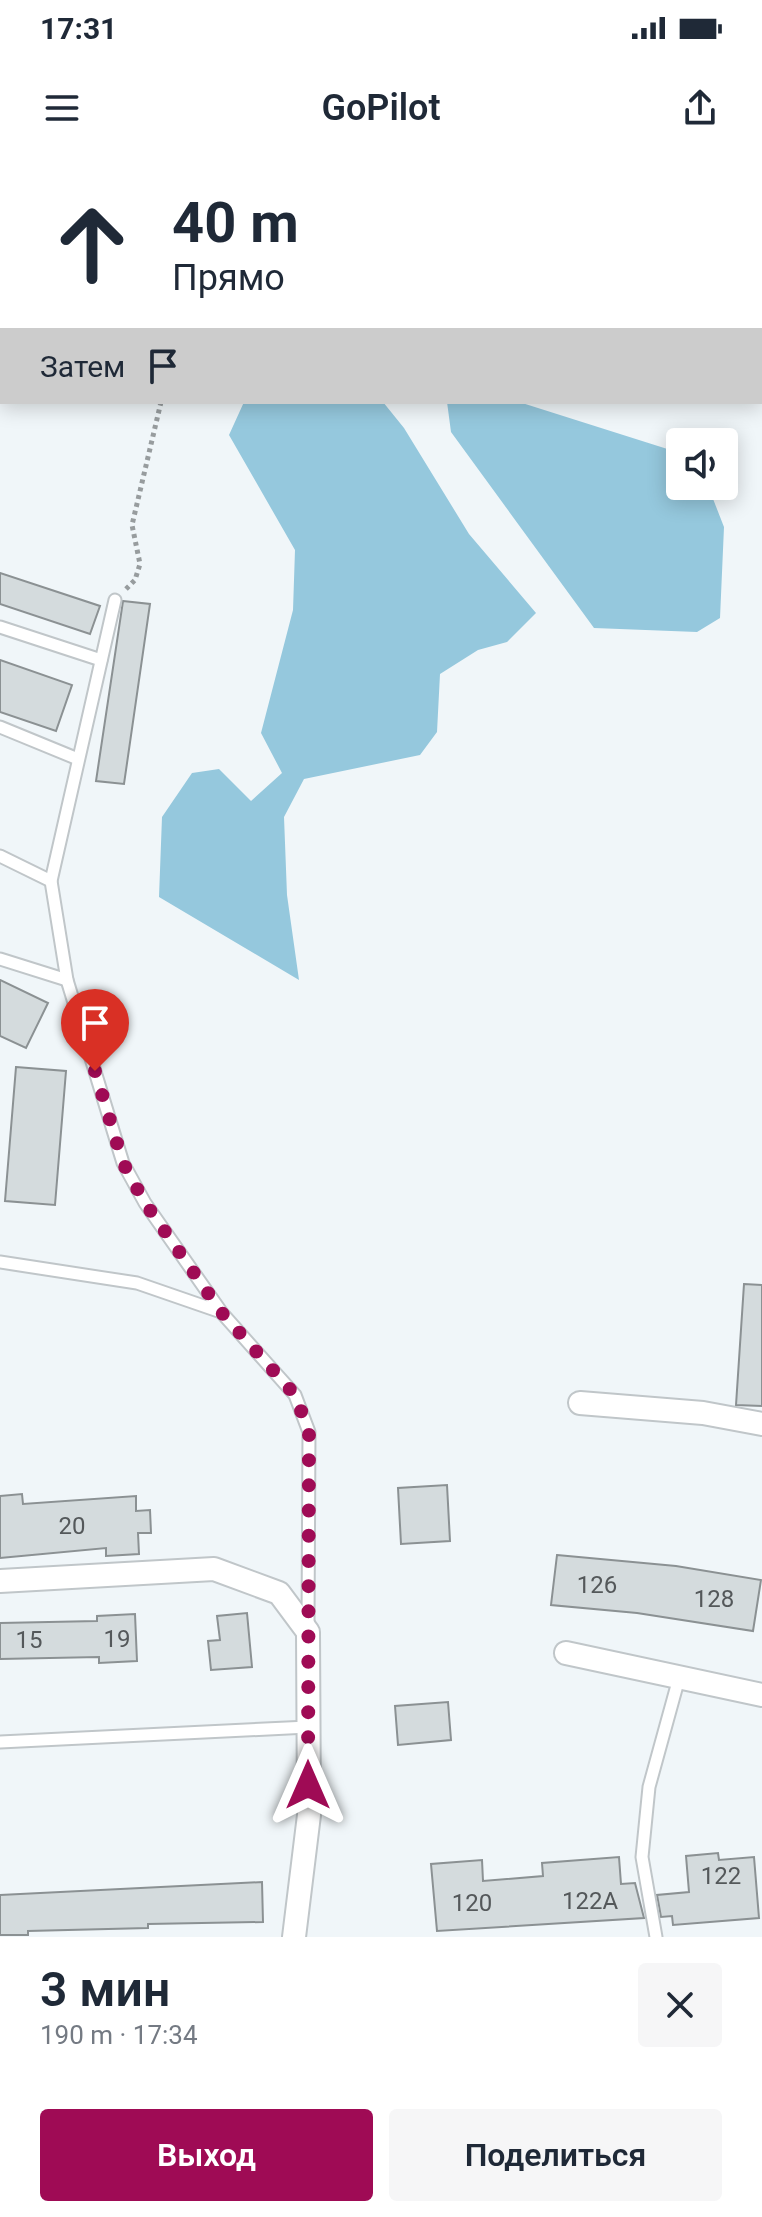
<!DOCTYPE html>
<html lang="ru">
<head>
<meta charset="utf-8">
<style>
  body { margin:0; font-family:Roboto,sans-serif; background:#f6f6f7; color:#1f2937; height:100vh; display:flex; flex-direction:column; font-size:30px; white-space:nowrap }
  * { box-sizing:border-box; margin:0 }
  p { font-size:26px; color:#747a83 }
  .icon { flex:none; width:44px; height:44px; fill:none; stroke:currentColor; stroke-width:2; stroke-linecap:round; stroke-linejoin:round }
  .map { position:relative; height:1777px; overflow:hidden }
  .side { display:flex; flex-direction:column; background:#fff; flex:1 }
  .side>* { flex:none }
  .hud { position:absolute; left:0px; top:0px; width:762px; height:244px; box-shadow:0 4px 20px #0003; background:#fff; color:#1f2937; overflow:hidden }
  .fabs { position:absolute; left:666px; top:268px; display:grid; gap:16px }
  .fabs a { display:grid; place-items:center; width:72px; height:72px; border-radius:8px; background:#fff; box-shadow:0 4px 20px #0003; font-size:40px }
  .pin { position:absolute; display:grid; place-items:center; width:68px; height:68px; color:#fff; margin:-82px -34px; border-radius:50% 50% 50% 0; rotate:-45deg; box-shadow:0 0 8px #0007 }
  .pin .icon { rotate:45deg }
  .me { position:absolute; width:88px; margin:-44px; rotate:0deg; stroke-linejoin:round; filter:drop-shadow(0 0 6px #0008) }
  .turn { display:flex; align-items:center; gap:28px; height:168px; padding:0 40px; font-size:36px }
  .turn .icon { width:104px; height:104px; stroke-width:2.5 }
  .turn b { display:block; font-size:56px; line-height:68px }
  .then { display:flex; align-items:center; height:76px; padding:0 40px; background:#0003; gap:16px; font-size:30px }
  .round { display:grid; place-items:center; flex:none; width:84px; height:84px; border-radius:8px; background:#f6f6f7 }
  .summary { display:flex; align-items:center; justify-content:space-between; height:136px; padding:0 40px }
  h1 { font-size:48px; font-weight:600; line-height:60px }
  .action { display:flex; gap:16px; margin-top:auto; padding:16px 40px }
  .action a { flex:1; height:92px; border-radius:8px; background:#9f0b55; color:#fff; font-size:32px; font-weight:600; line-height:92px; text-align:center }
  .action a+a { background:#f6f6f7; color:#1f2937 }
  .status { display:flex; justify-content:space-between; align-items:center; height:56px; padding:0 40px; background:#fff; direction:ltr }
  .status svg { height:22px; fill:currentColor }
  header { display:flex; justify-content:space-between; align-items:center; height:104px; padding:0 40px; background:#fff; font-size:36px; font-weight:600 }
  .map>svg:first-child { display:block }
  .water { fill:#95c8dd }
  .building { fill:#d4dbdd; stroke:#8b9193; stroke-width:2 }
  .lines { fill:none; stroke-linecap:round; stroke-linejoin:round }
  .service-casing { stroke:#c0c6c9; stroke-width:15 }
  .minor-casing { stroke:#c0c6c9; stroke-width:26 }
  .path { stroke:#979c9e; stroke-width:5; stroke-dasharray:4 4; stroke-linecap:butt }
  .service { stroke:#fff; stroke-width:11 }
  .minor { stroke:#fff; stroke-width:22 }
  .route { stroke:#9f0b55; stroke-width:14; stroke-dasharray:0 25.2 }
  .labels { text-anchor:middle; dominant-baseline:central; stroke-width:6; stroke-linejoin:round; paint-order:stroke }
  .number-label { font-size:24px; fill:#54585a }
</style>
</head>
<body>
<div class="status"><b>17:31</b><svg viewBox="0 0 49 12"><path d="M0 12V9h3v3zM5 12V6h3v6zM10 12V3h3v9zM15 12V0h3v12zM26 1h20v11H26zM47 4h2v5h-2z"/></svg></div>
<header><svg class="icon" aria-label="menu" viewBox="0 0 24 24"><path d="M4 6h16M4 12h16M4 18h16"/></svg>GoPilot<svg class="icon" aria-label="share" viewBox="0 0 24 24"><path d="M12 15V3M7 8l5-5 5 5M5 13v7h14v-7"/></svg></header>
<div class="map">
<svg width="762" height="1777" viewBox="0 0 762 1777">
  <rect width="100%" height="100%" fill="#f0f6f9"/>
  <g class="water">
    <path d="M 244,242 L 383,242 L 404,268 L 469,374 L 536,453 L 507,482 L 478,490 L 440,514 L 437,572 L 420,595 L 304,619 L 284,657 L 287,735 L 299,820 L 159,737 L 162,657 L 192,613 L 219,609 L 251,641 L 282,613 L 261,573 L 293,450 L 295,390 L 229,275 Z"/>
    <path d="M 447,242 L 519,242 L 680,293 L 680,326 L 708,326 L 724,367 L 720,458 L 697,472 L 594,468 L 451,272 Z"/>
  </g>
  <g class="building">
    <path d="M 0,413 L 100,446 L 90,474 L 0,444 Z"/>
    <path d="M 123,441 L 150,444 L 124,624 L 96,621 Z"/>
    <path d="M 0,500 L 72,525 L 56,571 L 0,552 Z"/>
    <path d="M 0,820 L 48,843 L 26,888 L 0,876 Z"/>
    <path d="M 16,907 L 66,911 L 55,1045 L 5,1041 Z"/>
    <path d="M 744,1124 L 762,1125 L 762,1246 L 736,1245 Z"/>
    <path d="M 447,1325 L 450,1381 L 401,1384 L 398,1328 Z"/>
    <path d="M 22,1334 L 23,1344 L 136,1336 L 136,1351 L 150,1350 L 151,1373 L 138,1373 L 139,1394 L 106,1396 L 106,1388 L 0,1398 L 0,1336 Z"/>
    <path d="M 557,1395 L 676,1406 L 761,1420 L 753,1471 L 637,1453 L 551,1445 Z"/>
    <path d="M 247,1453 L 252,1507 L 211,1510 L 208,1481 L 220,1480 L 217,1456 Z"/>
    <path d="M 135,1454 L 137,1501 L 99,1503 L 99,1497 L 0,1499 L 0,1463 L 97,1461 L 97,1456 Z"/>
    <path d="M 448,1542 L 451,1580 L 398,1585 L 395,1546 Z"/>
    <path d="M 718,1693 L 719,1700 L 754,1697 L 759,1758 L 673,1765 L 672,1756 L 661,1757 L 657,1735 L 689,1732 L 686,1696 Z"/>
    <path d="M 619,1697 L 621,1724 L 635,1723 L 644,1758 L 437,1771 L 431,1704 L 482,1700 L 483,1721 L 543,1716 L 542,1703 Z"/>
    <path d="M 262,1722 L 263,1762 L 148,1764 L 148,1768 L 28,1771 L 28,1775 L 0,1775 L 0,1735 Z"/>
  </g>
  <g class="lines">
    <g class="service-casing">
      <g id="service">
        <path d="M 115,440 L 51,721 L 67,820 L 123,1003 L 145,1043 L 222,1153 L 295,1235 L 309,1272 L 308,1466"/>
        <path d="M 0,467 L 101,500"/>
        <path d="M 0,567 L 78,599"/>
        <path d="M 0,696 L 51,721"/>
        <path d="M 0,799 L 67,820"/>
        <path d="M 0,1102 L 137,1123 L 221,1152"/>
        <path d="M 0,1582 L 308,1567"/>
        <path d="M 656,1777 L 642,1697 L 649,1627 L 679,1518"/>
      </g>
    </g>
    <g class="minor-casing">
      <g id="minor">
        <path d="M 580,1243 L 703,1253 L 762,1264"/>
        <path d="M 0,1421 L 214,1409 L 279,1433 L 308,1472 L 309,1655 L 294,1777"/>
        <path d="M 566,1493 L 762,1535"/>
      </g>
    </g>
    <g class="path">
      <path d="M 204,0 L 204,2"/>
      <path d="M 126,429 L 135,420 L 140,404 L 132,365 L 161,242"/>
    </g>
    <use href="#service" class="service"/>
    <use href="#minor" class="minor"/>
  </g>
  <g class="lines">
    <path class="route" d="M 95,911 L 123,1003 L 145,1043 L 222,1153 L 295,1235 L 309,1272 L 308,1625"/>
  </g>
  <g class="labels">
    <g class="number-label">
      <text x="72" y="1366">20</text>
      <text x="597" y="1425">126</text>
      <text x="714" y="1439">128</text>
      <text x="117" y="1479">19</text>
      <text x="29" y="1480">15</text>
      <text x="721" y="1716">122</text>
      <text x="590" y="1741">122А</text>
      <text x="472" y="1743">120</text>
    </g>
  </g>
</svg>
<div class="fabs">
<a><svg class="icon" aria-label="sound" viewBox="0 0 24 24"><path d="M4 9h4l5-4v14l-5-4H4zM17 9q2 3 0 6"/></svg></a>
</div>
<div class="pin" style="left:95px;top:911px;background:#d93025"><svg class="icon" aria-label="arrive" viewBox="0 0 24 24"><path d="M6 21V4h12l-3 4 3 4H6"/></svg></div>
<svg class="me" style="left:308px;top:1625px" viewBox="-20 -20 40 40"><path d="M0-17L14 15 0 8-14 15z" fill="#9f0b55" stroke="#fff" stroke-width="4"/></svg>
<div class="hud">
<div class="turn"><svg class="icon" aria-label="ahead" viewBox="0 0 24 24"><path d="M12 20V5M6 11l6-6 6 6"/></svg><div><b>40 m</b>Прямо</div></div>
<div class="then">Затем<svg class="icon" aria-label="arrive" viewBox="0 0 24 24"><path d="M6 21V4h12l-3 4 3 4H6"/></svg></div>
</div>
</div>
<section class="side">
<div class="summary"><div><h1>3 мин</h1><p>190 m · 17:34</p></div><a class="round"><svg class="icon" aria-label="close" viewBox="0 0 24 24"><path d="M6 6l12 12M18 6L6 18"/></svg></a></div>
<div class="action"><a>Выход</a><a>Поделиться</a></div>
</section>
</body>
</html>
